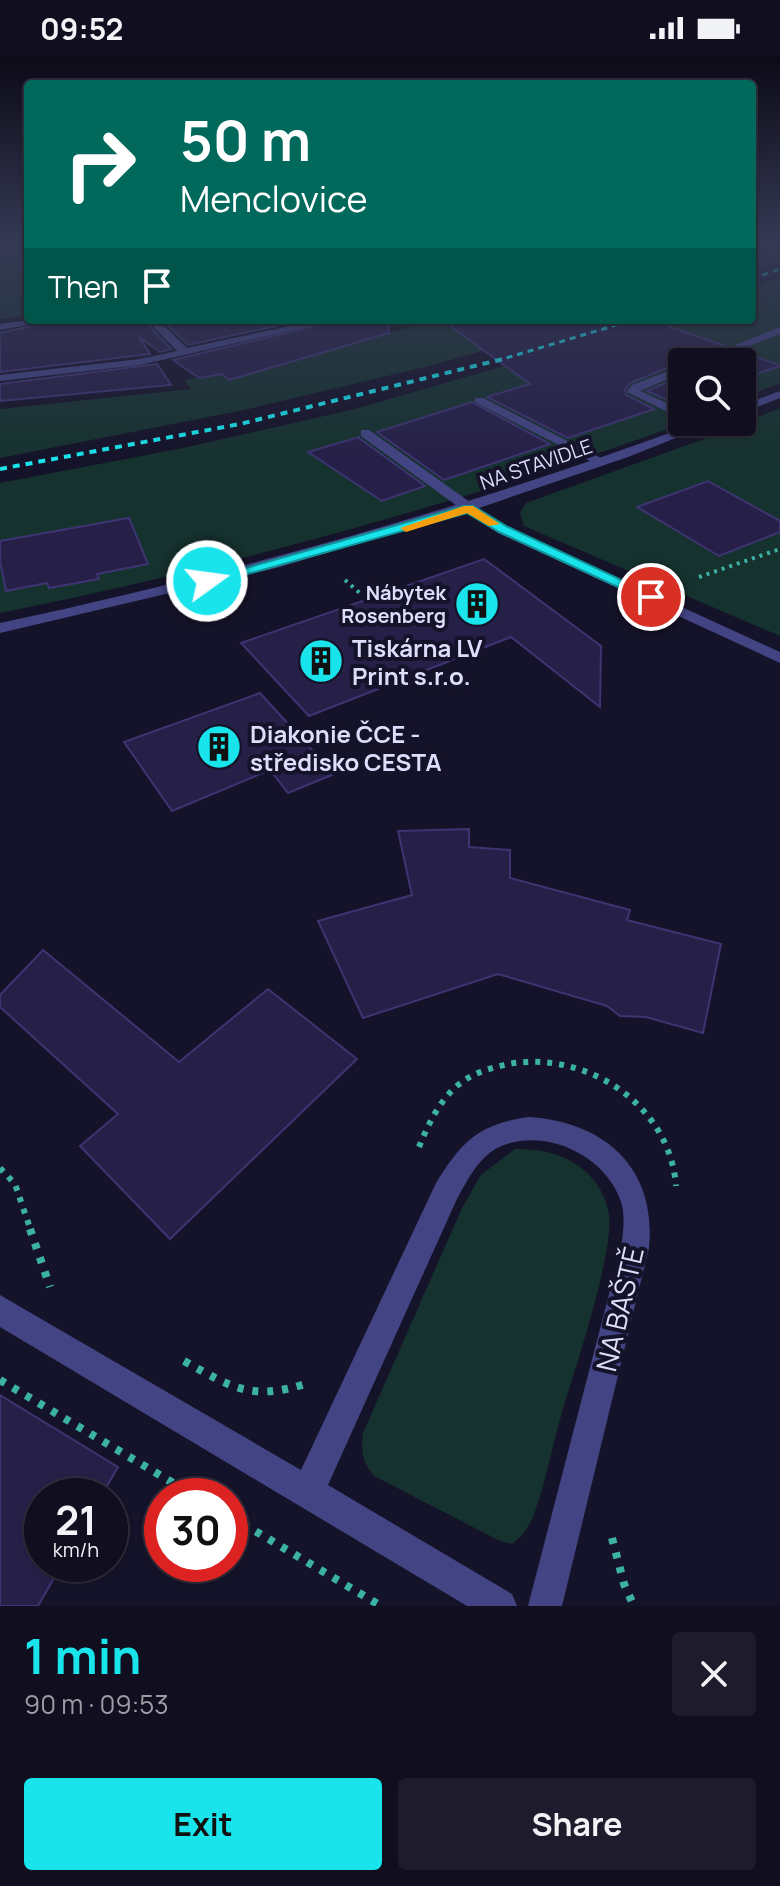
<!DOCTYPE html>
<html lang="en">
<head>
<meta charset="utf-8">
<style>
  body { margin:0; font-family:Manrope,sans-serif; background:#1e1c2c; color:#f1f3f6; height:100vh; display:flex; flex-direction:column; font-size:30px; white-space:nowrap }
  * { box-sizing:border-box; margin:0 }
  p { font-size:26px; color:#9c9ca4 }
  .icon { flex:none; width:44px; height:44px; fill:none; stroke:currentColor; stroke-width:2; stroke-linecap:round; stroke-linejoin:round }
  .map { position:relative; height:1550px; overflow:hidden }
  .sheet { display:flex; flex-direction:column; background:#100e1f; flex:1 }
  .sheet>* { flex:none }
  .top-card { position:absolute; left:24px; top:24px; width:732px; height:244px; border-radius:8px; box-shadow:0 2px 6px #0004,0 0 0 2px #302e3d; background:#00695c; color:#fff; overflow:hidden }
  .controls { position:absolute; left:668px; top:292px; display:grid; gap:16px }
  .controls a { display:grid; place-items:center; width:88px; height:88px; border-radius:8px; background:#100e1f; box-shadow:0 2px 6px #0004,0 0 0 2px #302e3d; font-size:40px }
  .speed { position:absolute; left:24px; top:1422px; display:flex; gap:16px; font-size:40px; font-weight:700; text-align:center }
  .speed>* { display:grid; place-content:center; width:104px; height:104px; border-radius:50%; background:#100e1f; box-shadow:0 2px 6px #0004,0 0 0 2px #302e3d; line-height:1 }
  .speed small { font-size:20px; font-weight:400 }
  .speed .limit { border:12px solid #d22; background:#fff; color:#111 }
  .pin { position:absolute; display:grid; place-items:center; width:68px; height:68px; color:#fff; margin:-34px; border:4px solid #fff; border-radius:50%; box-shadow:0 2px 8px #0007 }
  .me { position:absolute; width:88px; margin:-44px; rotate:76deg; stroke-linejoin:round; filter:drop-shadow(0 0 6px #0008) }
  .turn { display:flex; align-items:center; gap:28px; height:168px; padding:0 24px; font-size:36px }
  .turn .icon { width:104px; height:104px; stroke-width:2.5 }
  .turn b { display:block; font-size:56px; line-height:68px }
  .then { display:flex; align-items:center; height:76px; padding:0 24px; background:#0003; gap:16px; font-size:30px }
  .round { display:grid; place-items:center; flex:none; width:84px; height:84px; border-radius:8px; background:#1e1c2c }
  .head { display:flex; align-items:center; justify-content:space-between; height:136px; padding:0 24px }
  h1 { font-size:48px; font-weight:700; line-height:60px; color:#19e4ec }
  .button { display:flex; gap:16px; margin-top:auto; padding:16px 24px }
  .button a { flex:1; height:92px; border-radius:8px; background:#19e4ec; color:#111; font-size:32px; font-weight:700; line-height:92px; text-align:center }
  .button a+a { background:#1e1c2c; color:#f1f3f6 }
  .status { display:flex; justify-content:space-between; align-items:center; height:56px; padding:0 40px; background:#100e1f; direction:ltr }
  .status svg { height:22px; fill:currentColor }
  .map>svg:first-child { display:block }
  .green { fill:#16322f }
  .building { fill:#262048; stroke:#3d3472; stroke-width:2 }
  .lines { fill:none; stroke-linecap:round; stroke-linejoin:round }
  .path-far2 { stroke:#3bb2a3; stroke-width:4; stroke-dasharray:3 5; stroke-linecap:butt }
  .path-far1 { stroke:#3bb2a3; stroke-width:6; stroke-dasharray:5 7; stroke-linecap:butt }
  .path { stroke:#3bb2a3; stroke-width:8; stroke-dasharray:6 9; stroke-linecap:butt }
  .service { fill:#424483; fill-rule:evenodd }
  .minor { fill:#424483; fill-rule:evenodd }
  .rail-far1 { stroke:#19e4ec; stroke-width:3; stroke-dasharray:6 5; stroke-linecap:butt }
  .rail { stroke:#19e4ec; stroke-width:4; stroke-dasharray:7 6; stroke-linecap:butt }
  .route { fill:#19e4ec; stroke:#109499; stroke-width:2 }
  .slow { fill:#f59e0b }
  .labels { text-anchor:middle; dominant-baseline:central; stroke-width:8; stroke-linejoin:round; paint-order:stroke }
  .far-street-label { font-size:20px; fill:#dfddfc; stroke:#151329 }
  .far-poi-label { font-size:20px; font-weight:bold; fill:#dfddfc; stroke:#151329; text-anchor:end }
  .poi-label { font-size:24px; font-weight:bold; fill:#dfddfc; stroke:#151329; text-anchor:start }
  .near-street-label { font-size:28px; fill:#dfddfc; stroke:#151329 }
</style>
</head>
<body>
<div class="status"><b>09:52</b><svg viewBox="0 0 49 12"><path d="M0 12V9h3v3zM5 12V6h3v6zM10 12V3h3v9zM15 12V0h3v12zM26 1h20v11H26zM47 4h2v5h-2z"/></svg></div>
<div class="map">
<svg width="780" height="1550" viewBox="0 0 780 1550">
  <rect width="100%" height="100%" fill="#151329"/>
  <g class="green">
    <path d="M 0,186 L 28,186 L 28,259 L 0,263 Z"/>
    <path d="M 752,186 L 780,186 L 780,205 L 752,214 Z"/>
    <path d="M 780,221 L 780,327 L 742,342 L 742,306 L 682,306 L 684,366 L 671,372 C 451,450 228,511 0,557 L 0,427 L 183,392 L 355,353 L 664,264 L 752,264 L 752,231 Z"/>
    <path d="M 435,264 L 591,264 L 429,310 L 244,354 L 0,402 L 0,353 L 191,333 L 184,324 L 275,308 Z"/>
    <path d="M 780,352 L 780,580 L 524,470 L 520,457 L 526,447 L 715,379 Z"/>
    <path d="M 515,1093 C 556,1092 597,1109 608,1153 C 618,1188 573,1318 561,1360 C 551,1394 545,1432 531,1465 C 526,1475 521,1481 512,1488 L 500,1485 L 374,1420 C 362,1406 361,1395 363,1377 L 462,1152 L 481,1119 Z"/>
  </g>
  <g class="building">
    <path d="M 59,264 L 144,264 L 171,293 L 160,296 L 139,281 L 150,298 L 0,316 L 0,277 Z"/>
    <path d="M 162,264 L 304,264 L 188,289 Z"/>
    <path d="M 340,264 L 387,264 L 389,277 L 229,324 L 222,318 L 199,322 L 173,304 Z"/>
    <path d="M 442,264 L 651,264 L 725,290 L 691,306 L 682,306 L 630,327 L 625,334 L 626,339 L 654,353 L 568,382 L 487,341 L 530,328 Z"/>
    <path d="M 742,296 L 780,309 L 780,310 L 742,323 L 742,306 L 717,306 Z"/>
    <path d="M 157,308 L 171,329 L 0,345 L 0,328 Z"/>
    <path d="M 682,320 L 682,343 L 672,346 L 647,335 Z"/>
    <path d="M 472,346 L 550,388 L 444,424 L 377,376 Z"/>
    <path d="M 359,381 L 359,382 L 425,430 L 382,445 L 308,396 Z"/>
    <path d="M 708,425 L 780,465 L 780,476 L 719,500 L 637,451 Z"/>
    <path d="M 129,462 L 148,508 L 97,518 L 99,523 L 49,532 L 47,527 L 6,535 L 0,505 L 0,485 Z"/>
    <path d="M 484,503 L 601,590 L 600,651 L 511,581 L 309,660 L 241,587 Z"/>
    <path d="M 260,637 L 334,718 L 288,737 L 270,714 L 172,755 L 124,686 Z"/>
    <path d="M 469,773 L 469,791 L 510,794 L 510,822 L 630,854 L 627,864 L 721,888 L 703,977 L 646,961 L 620,960 L 607,950 L 498,918 L 363,962 L 318,865 L 412,839 L 398,775 Z"/>
    <path d="M 43,894 L 179,1006 L 268,933 L 357,1003 L 170,1183 L 80,1090 L 118,1058 L 0,951 L 0,939 Z"/>
    <path d="M 0,1339 L 118,1411 L 101,1440 L 42,1440 L 42,1508 L 62,1508 L 38,1550 L 0,1550 Z"/>
  </g>
  <g class="lines">
    <g class="path-far2">
      <path d="M 699,521 L 780,493"/>
      <path d="M 345,524 L 362,539"/>
    </g>
    <g class="path-far1">
      <path d="M 419,1091 C 428,1069 439,1045 458,1029 C 472,1017 491,1012 508,1008 C 587,994 670,1049 676,1130"/>
      <path d="M 0,1112 L 15,1128 L 31,1175"/>
    </g>
    <g class="path">
      <path d="M 30,1173 L 50,1231"/>
      <path d="M 184,1305 C 231,1331 251,1345 305,1328"/>
      <path d="M 0,1324 L 195,1440"/>
      <path d="M 230,1460 L 381,1550"/>
      <path d="M 612,1482 L 624,1528 L 634,1550"/>
    </g>
    <g class="service">
      <path d="M 147,264 L 158,264 L 187,292 L 318,264 L 337,264 L 140,309 L 0,325 L 0,319 L 140,303 L 177,295 Z"/>
      <path d="M 780,271 L 780,278 L 709,306 L 694,306 Z"/>
      <path d="M 682,310 L 682,317 L 640,335 L 682,354 L 682,363 L 627,336 L 632,329 Z"/>
      <path d="M 475,342 L 483,342 L 609,406 L 598,409 L 475,346 Z"/>
      <path d="M 361,374 L 369,374 L 474,449 L 474,455 L 464,455 L 361,380 Z"/>
    </g>
    <g class="minor">
      <path d="M 29,264 L 56,264 L 0,274 L 0,268 Z"/>
      <path d="M 780,335 L 780,342 L 742,357 L 742,349 Z"/>
      <path d="M 699,366 L 716,366 L 628,401 L 479,452 L 508,471 L 780,596 L 780,607 L 498,477 L 466,456 L 276,512 L 0,577 L 0,567 C 238,516 471,451 699,366 Z"/>
      <path d="M 529,1061 C 606,1066 657,1113 649,1192 L 562,1550 L 528,1550 L 621,1192 C 623,1177 626,1158 620,1143 C 603,1097 541,1070 497,1092 C 477,1103 466,1127 456,1145 L 328,1429 L 512,1538 L 517,1550 L 467,1550 L 0,1271 L 0,1239 L 301,1414 L 436,1127 C 462,1085 479,1068 529,1061 Z"/>
    </g>
    <g class="rail-far1">
      <path d="M 752,223 L 780,213"/>
      <path d="M 496,305 L 633,264"/>
    </g>
    <path class="rail" d="M 0,413 L 240,368 L 503,303"/>
  </g>
  <linearGradient id="sky" x2="0" y2="1"><stop stop-color="#0c0a17"/><stop offset="0.46" stop-color="#353954"/><stop offset="1" stop-color="#353954" stop-opacity="0"/></linearGradient>
  <rect width="780" height="403" fill="url(#sky)"/>
  <path class="route" d="M 464,450 L 473,450 L 508,471 L 658,541 L 651,545 L 646,544 L 499,476 L 467,457 L 212,528 L 200,525 Z"/>
  <path class="slow" d="M 464,450 L 473,450 L 500,468 L 489,470 L 467,457 L 406,476 L 400,472 Z"/>
  <defs>
    <g id="building-disc" transform="scale(2.3)"><circle r="9.5" fill="#19e4ec" stroke="#151329"/><path d="M-4-6H4V6H1V3H-1V6H-4ZM-2.5-4.3h1.7v1.8h-1.7ZM.8-4.3h1.7v1.8H.8ZM-2.5-1h1.7V.8h-1.7ZM.8-1h1.7V.8H.8Z" fill="#111"/></g>
  </defs>
  <g fill-rule="evenodd">
    <use href="#building-disc" x="477" y="548"/>
    <use href="#building-disc" x="321" y="605"/>
    <use href="#building-disc" x="219" y="691"/>
  </g>
  <g class="labels">
    <g class="far-street-label">
      <text transform="translate(536 408) rotate(-19)">NA STAVIDLE</text>
    </g>
    <g class="far-poi-label">
      <text x="446" y="536">Nábytek<tspan x="446" dy="23">Rosenberg</tspan></text>
    </g>
    <g class="poi-label">
      <text x="352" y="591">Tiskárna LV<tspan x="352" dy="28">Print s.r.o.</tspan></text>
      <text x="250" y="677">Diakonie ČCE -<tspan x="250" dy="28">středisko CESTA</tspan></text>
    </g>
    <g class="near-street-label">
      <text transform="translate(619 1253) rotate(-77)">NA BAŠTĚ</text>
    </g>
  </g>
</svg>
<div class="controls">
<a><svg class="icon" aria-label="search" viewBox="0 0 24 24"><circle cx="10" cy="10" r="6"/><path d="M15 15l6 6"/></svg></a>
</div>
<div class="speed"><div>21<small>km/h</small></div><div class="limit">30</div></div>
<div class="pin" style="left:651px;top:541px;background:#d93025"><svg class="icon" aria-label="arrive" viewBox="0 0 24 24"><path d="M6 21V4h12l-3 4 3 4H6"/></svg></div>
<svg class="me" style="left:207px;top:525px" viewBox="-20 -20 40 40"><circle r="17" fill="#19e4ec" stroke="#fff" stroke-width="3"/><path d="M0-11L8 9 0 5-8 9z" fill="#fff"/></svg>
<div class="top-card">
<div class="turn"><svg class="icon" aria-label="right" viewBox="0 0 24 24"><path d="M7 20v-9h11M14 6l5 5-5 5"/></svg><div><b>50 m</b>Menclovice</div></div>
<div class="then">Then<svg class="icon" aria-label="arrive" viewBox="0 0 24 24"><path d="M6 21V4h12l-3 4 3 4H6"/></svg></div>
</div>
</div>
<section class="sheet">
<div class="head"><div><h1>1 min</h1><p>90 m · 09:53</p></div><a class="round"><svg class="icon" aria-label="close" viewBox="0 0 24 24"><path d="M6 6l12 12M18 6L6 18"/></svg></a></div>
<div class="button"><a>Exit</a><a>Share</a></div>
</section>
</body>
</html>
